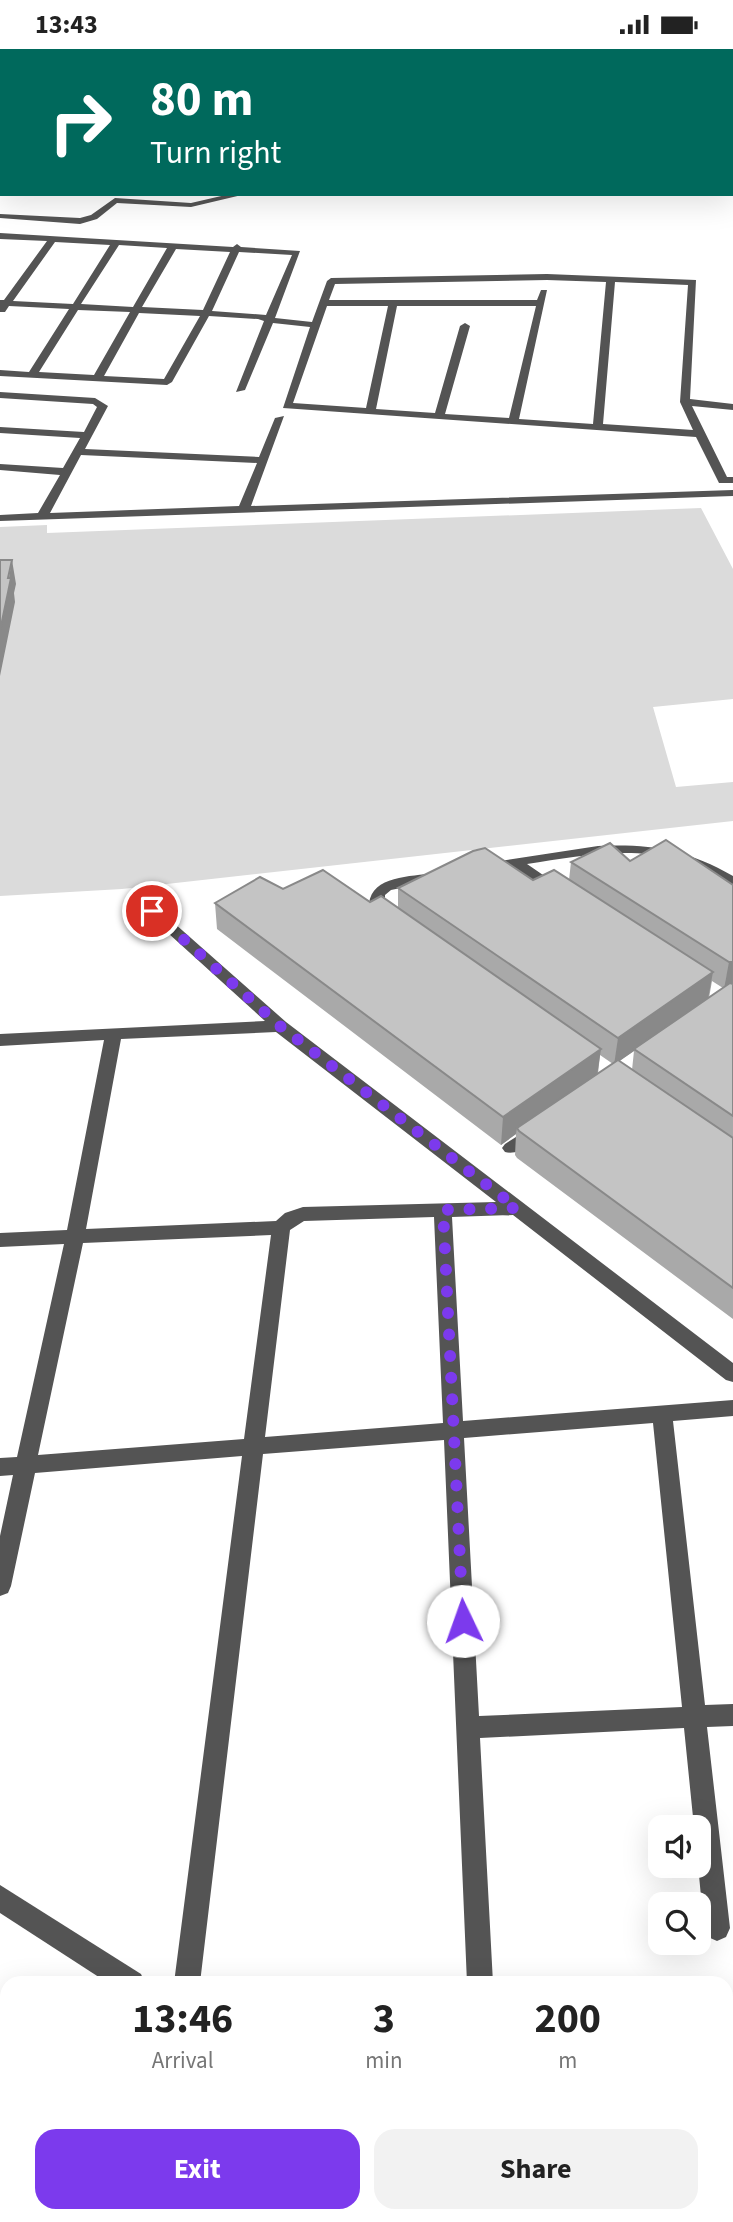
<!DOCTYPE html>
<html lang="en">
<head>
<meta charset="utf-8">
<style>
  body { margin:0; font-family:"Source Sans 3",sans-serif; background:#f2f2f2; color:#222; height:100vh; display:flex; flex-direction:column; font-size:26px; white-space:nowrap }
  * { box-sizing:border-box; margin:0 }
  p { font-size:23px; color:#767676 }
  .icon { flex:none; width:38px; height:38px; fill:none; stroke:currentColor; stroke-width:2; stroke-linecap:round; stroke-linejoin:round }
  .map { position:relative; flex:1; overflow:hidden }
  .side { position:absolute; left:0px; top:1927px; width:733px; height:247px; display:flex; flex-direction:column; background:#fff; border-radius:21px 21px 0 0; box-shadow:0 7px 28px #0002 }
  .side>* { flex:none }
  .top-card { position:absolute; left:0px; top:0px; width:733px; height:147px; box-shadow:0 7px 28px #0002; background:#00695c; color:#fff; overflow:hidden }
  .tools { position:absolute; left:648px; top:1766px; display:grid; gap:14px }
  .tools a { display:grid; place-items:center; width:63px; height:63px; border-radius:14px; background:#fff; box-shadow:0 7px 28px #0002; font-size:35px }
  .pin { position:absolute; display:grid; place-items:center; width:60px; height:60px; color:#fff; margin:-30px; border:4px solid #fff; border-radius:50%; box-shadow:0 2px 7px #0007 }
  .me { position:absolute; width:77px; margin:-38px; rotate:357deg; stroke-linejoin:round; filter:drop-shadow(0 0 5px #0008) }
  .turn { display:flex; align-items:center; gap:24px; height:147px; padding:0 35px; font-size:32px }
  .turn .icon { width:91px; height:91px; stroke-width:2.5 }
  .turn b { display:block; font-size:49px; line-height:60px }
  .eta { display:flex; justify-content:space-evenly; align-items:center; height:119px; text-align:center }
  .eta b { font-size:42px; font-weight:700; line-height:49px }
  .primary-button { display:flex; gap:14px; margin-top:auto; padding:14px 35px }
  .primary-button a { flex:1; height:80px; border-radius:21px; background:#7c3aed; color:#fff; font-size:28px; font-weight:700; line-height:80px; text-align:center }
  .primary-button a+a { background:#f2f2f2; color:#222 }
  .status { display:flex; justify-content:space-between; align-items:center; height:49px; padding:0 35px; background:#fff; direction:ltr }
  .status svg { height:19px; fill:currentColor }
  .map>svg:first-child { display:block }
  .green { fill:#dbdbdb }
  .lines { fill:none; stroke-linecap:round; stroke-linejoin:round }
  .minor { fill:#545454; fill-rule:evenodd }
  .wall { fill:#a9a9a9; fill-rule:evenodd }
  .shaded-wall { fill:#898989 }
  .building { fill:#c4c4c4; stroke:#898989; stroke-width:2 }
  .route { stroke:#7c3aed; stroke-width:12; stroke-dasharray:0 21.6 }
</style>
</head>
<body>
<div class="status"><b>13:43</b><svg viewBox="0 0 49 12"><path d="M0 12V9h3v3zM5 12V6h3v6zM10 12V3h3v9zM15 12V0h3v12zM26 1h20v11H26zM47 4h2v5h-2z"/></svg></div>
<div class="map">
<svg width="733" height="2173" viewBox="0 0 733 2173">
  <rect width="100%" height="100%" fill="#fff"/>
  <path class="green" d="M 701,459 L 733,520 L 733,650 L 653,658 L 676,738 L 733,733 L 733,772 L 122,840 L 0,847 L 0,478 L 47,476 L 47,484 Z"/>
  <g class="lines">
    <g class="minor">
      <path d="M 169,0 L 175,0 L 168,2 Z"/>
      <path d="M 631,0 L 646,0 L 628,2 Z"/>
      <path d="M 0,40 L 2,40 L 0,45 Z"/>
      <rect x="0" y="91" width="2" height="4"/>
      <path d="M 732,143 L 733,147 L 729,147 L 728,145 Z"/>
      <path d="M 230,145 L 246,145 L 191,158 L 117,154 L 97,170 L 80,175 L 0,169 L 0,165 L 80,169 L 91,166 L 115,149 L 191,154 Z"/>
      <path d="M 0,184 L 233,198 L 237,195 L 241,198 L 300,202 L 275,269 L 312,273 L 327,232 L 331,229 L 547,225 L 696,231 L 690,350 L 733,355 L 733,361 L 692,357 L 727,428 L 733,428 L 733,434 L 719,434 L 696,388 L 283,359 L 310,278 L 273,274 L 245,341 L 236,343 L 264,272 L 258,270 L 209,267 L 172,333 L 167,336 L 0,327 L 0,321 L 29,323 L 69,260 L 9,257 L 5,263 L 0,263 L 0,251 L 4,251 L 47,192 L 0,190 ZM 55,193 L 110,196 L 73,255 L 13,252 ZM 119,196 L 167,199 L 133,258 L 81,255 ZM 176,200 L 230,203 L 203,261 L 142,258 ZM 239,203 L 292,206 L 266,266 L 212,262 ZM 547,231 L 606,233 L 593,375 L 519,370 L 547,241 L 541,241 L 537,251 L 329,251 L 335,235 ZM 615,233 L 688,236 L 680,353 L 693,381 L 603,375 ZM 327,257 L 388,257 L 366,359 L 293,354 ZM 397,257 L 536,257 L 509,369 L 445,365 L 470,277 L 465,274 L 460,277 L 435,364 L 376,360 ZM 78,261 L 130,263 L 94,326 L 39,323 ZM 139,264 L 200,267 L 164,330 L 104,327 Z"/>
      <path d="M 0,343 L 95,349 L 108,357 L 85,400 L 259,408 L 275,369 L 284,367 L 251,457 L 733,441 L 733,447 L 0,472 L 0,466 L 38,464 L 60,426 L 0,421 L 0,415 L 63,419 L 80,389 L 0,384 L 0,378 L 84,383 L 97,358 L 93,355 L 0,349 ZM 81,406 L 257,414 L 239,457 L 50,464 Z"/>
      <path d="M 598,797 C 652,795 685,800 733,827 L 733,838 C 712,832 695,815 674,810 C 628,797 573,808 527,815 L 562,839 L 565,842 L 562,845 L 557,847 L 511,818 L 485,822 L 478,818 L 480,815 Z"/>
      <path d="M 434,824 L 439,825 L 439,831 L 391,841 L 385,846 L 385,855 L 395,868 L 392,871 L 382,871 L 369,855 C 372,826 411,828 434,824 Z"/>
      <path d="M 152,857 L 157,859 L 286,973 L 733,1314 L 733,1333 L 726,1331 L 513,1166 L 452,1168 L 463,1372 L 733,1351 L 733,1367 L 673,1372 L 705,1656 L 733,1655 L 733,1677 L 707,1678 L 730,1879 L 726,1888 L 717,1892 L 708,1888 L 704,1879 L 698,1816 L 698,1778 L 694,1778 L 684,1679 L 480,1689 L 493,1934 L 467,1934 L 444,1391 L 263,1405 L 200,1934 L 174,1934 L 242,1407 L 35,1424 L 11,1537 L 8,1544 L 0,1547 L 0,1487 L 13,1426 L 0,1427 L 0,1409 L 17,1408 L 64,1195 L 0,1198 L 0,1184 L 67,1181 L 104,991 L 0,997 L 0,985 L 265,972 L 147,865 L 144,862 ZM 276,983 L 496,1153 L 303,1158 L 285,1164 L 276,1172 L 86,1180 L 121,990 ZM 434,1168 L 443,1374 L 265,1388 L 290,1181 L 304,1172 ZM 271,1186 L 244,1390 L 38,1406 L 83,1194 ZM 653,1374 L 682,1658 L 479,1667 L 464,1389 Z"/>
      <path d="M 535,1076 L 544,1082 C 537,1093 518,1107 505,1103 L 502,1099 L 505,1095 Z"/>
      <path d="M 0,1836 L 141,1925 L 145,1934 L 108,1934 L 0,1864 Z"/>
      <path d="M 480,2166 L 515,2166 L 518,2173 L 483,2173 Z"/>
    </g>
  </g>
  <path class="wall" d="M 630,812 L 733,836 L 733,1270 L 517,1109 L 515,1106 L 516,1085 L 501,1096 L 217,880 L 215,854 L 283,840 L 370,853 L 398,859 L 398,839 L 569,831 L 571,813 ZM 712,932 L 723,939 L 709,949 ZM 634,1002 L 632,1021 L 619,1012 ZM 600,1006 L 613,1015 L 598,1025 Z"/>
  <g class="shaded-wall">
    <path d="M 12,511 L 16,535 L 14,544 L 15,553 L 0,627 L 0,582 Z"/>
    <path d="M 729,913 L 733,913 L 733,938 L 724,940 Z"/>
    <path d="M 713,923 L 708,950 L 614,1016 L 618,989 Z"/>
    <path d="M 601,1000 L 597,1027 L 517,1079 L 516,1085 L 501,1096 L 503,1068 Z"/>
  </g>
  <g class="building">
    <path d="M 0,511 L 12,511 L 8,529 L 11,529 L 0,582 Z"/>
    <path d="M 666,791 L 733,836 L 733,913 L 729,913 L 571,813 L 610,794 L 630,812 Z"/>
    <path d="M 485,799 L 533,831 L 554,821 L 713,923 L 618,989 L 398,839 L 473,802 Z"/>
    <path d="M 323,821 L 370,853 L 381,847 L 601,1000 L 503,1068 L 215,854 L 260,828 L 283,840 Z"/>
    <path d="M 730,934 L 733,935 L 733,1067 L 634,1000 Z"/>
    <path d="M 618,1011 L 733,1089 L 733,1239 L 519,1082 L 517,1079 Z"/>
  </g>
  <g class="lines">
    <path class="route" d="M 152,862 L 280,977 L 517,1159 L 443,1161 L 463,1572"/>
  </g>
</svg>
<div class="tools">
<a><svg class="icon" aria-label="sound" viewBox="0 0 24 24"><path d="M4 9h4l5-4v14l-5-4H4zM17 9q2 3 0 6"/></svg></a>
<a><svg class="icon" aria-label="search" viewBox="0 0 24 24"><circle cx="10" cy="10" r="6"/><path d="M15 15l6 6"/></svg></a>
</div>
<div class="pin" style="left:152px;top:862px;background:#d93025"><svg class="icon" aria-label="arrive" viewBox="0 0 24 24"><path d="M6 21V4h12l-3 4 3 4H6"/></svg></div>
<svg class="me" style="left:463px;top:1572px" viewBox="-20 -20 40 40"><circle r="19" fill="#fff"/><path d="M0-13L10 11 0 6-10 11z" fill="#7c3aed"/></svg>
<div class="top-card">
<div class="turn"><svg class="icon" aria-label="right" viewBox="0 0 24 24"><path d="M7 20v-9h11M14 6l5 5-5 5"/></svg><div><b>80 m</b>Turn right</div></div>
</div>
<section class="side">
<div class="eta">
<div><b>13:46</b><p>Arrival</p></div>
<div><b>3</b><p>min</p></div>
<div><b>200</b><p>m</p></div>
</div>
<div class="primary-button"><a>Exit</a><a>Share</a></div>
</section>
</div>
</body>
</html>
